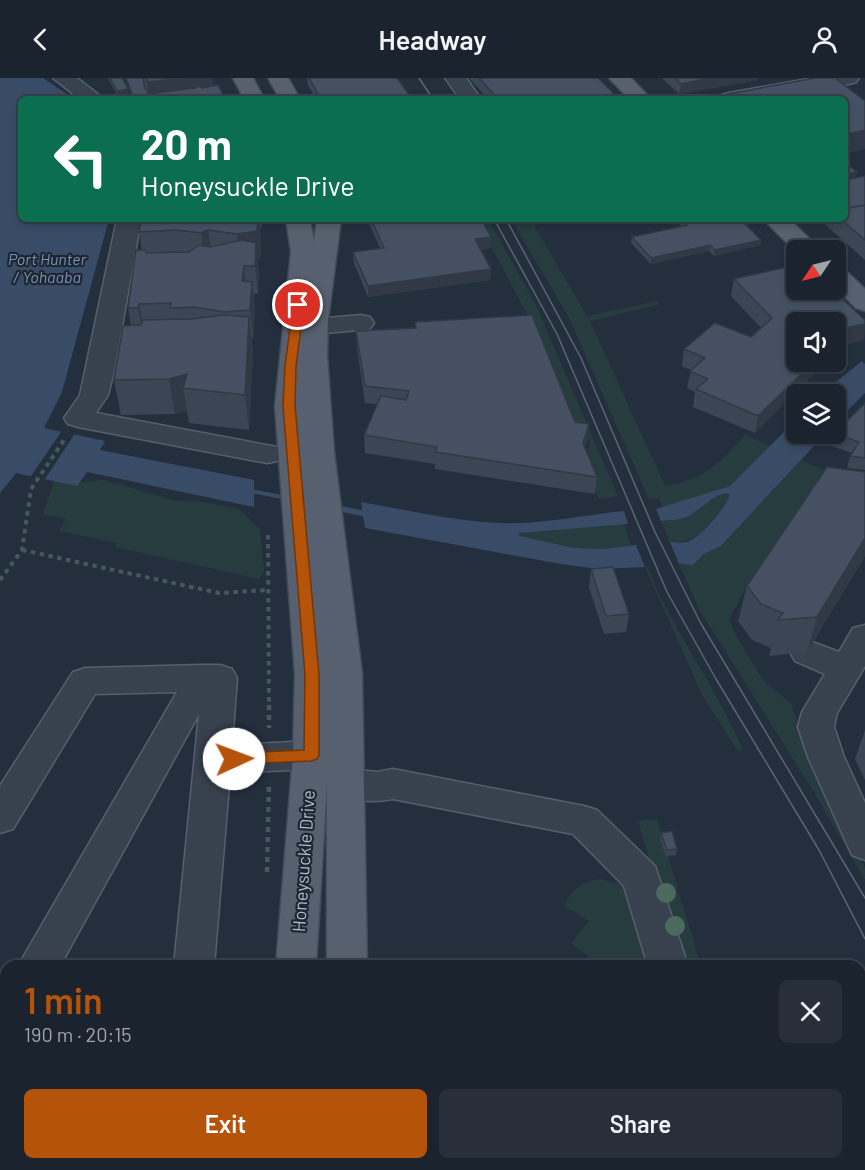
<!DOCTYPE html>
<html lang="en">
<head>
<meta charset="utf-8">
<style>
  body { margin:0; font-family:Barlow,sans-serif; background:#282f3a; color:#f1f3f6; height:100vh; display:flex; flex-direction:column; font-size:22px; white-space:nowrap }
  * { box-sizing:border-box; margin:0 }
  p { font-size:20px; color:#a0a4aa }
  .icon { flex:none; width:33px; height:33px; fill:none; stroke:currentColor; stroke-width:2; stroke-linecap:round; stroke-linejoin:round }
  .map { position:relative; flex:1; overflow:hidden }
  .sheet { position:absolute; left:0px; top:882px; width:866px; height:210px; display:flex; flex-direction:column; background:#1b232e; border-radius:18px 18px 0 0; box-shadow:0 3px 9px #0003,0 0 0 2px #39404a }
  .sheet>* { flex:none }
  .guide { position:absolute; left:18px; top:18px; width:830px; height:126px; border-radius:9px; box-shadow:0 3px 9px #0003,0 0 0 2px #39404a; background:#0b6e4f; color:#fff; overflow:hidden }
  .needle { width:39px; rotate:235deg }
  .controls { position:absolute; left:786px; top:162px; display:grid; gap:12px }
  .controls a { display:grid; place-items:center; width:60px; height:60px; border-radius:9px; background:#1b232e; box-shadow:0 3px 9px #0003,0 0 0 2px #39404a; font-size:30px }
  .pin { position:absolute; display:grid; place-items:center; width:51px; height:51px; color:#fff; margin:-26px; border:3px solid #fff; border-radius:50%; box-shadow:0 2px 6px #0007 }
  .me { position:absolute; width:66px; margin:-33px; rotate:88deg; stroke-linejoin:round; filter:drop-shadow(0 0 4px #0008) }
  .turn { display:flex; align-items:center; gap:21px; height:126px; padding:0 24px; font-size:27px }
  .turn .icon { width:78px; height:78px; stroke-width:2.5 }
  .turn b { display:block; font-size:42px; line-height:51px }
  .round { display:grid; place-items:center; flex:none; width:63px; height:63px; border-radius:9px; background:#282f3a }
  .headline { display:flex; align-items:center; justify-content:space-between; height:102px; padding:0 24px }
  h1 { font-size:36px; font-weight:600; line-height:45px; color:#b45309 }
  .primary-button { display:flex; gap:12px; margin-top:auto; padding:12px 24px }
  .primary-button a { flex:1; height:69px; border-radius:9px; background:#b45309; color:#fff; font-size:24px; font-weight:600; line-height:69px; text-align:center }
  .primary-button a+a { background:#282f3a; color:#f1f3f6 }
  header { display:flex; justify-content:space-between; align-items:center; height:78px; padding:0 24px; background:#1b232e; font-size:27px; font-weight:600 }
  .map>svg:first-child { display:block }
  .green { fill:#263c3f }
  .water { fill:#394c67 }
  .pier { fill:#242f3e }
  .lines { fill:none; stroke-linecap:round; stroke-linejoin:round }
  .stream { fill:#394c67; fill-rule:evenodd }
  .minor-casing { stroke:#565f6c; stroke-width:3 }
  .major-casing { stroke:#414a57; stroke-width:3 }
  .path-far1 { stroke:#44595c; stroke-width:4; stroke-dasharray:4.5 4.5; stroke-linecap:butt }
  .path { stroke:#44595c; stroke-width:4.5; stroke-dasharray:5 5; stroke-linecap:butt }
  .minor { fill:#38414e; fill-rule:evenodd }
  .major { fill:#56606e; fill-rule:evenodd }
  .tram { stroke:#5a6575; stroke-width:1.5 }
  .tree { fill:#4b6a5d }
  .wall { fill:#3b4654 }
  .shaded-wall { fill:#303945 }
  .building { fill:#455162; stroke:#303945; stroke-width:1.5 }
  .route { fill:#b45309; stroke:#753606; stroke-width:1.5 }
  .labels { text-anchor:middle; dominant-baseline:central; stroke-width:4.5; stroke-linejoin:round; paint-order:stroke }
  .far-water-label { font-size:16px; font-style:italic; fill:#7c92b1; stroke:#1d2633 }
  .street-label { font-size:18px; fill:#b4bcc9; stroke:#1d2633 }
</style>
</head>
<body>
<header><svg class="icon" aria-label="back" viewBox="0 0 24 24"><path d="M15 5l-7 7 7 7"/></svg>Headway<svg class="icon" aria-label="person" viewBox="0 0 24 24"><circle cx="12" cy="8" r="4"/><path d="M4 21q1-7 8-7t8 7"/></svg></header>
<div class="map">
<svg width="865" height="1092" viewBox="0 0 865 1092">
  <rect width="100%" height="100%" fill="#242f3e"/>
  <g class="green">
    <path d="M 477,141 L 488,141 L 536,227 L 618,418 L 599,421 L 585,383 L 590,363 L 576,360 L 527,236 Z"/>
    <path d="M 511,141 L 534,141 L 535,149 L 587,238 L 657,223 L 661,226 L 590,243 L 665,408 C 708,400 717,387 745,357 L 771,368 L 730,408 L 663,430 L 659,420 L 649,421 L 568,238 Z"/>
    <path d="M 801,382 L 831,396 L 744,513 L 729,541 L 735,556 L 763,602 L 792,626 L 792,630 L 846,756 L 865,790 L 865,802 L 814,714 L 700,533 L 679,486 L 693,487 L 704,476 L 721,468 Z"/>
    <path d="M 55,400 L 83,404 L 104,402 L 173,422 L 203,424 L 239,431 L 260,451 L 264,493 L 259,501 L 115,469 L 117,465 L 59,453 L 66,441 L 43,437 Z"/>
    <path d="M 726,414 L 730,417 L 729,421 C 712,442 700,467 670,464 L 661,443 L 689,438 L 704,426 Z"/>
    <path d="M 624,446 L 631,468 L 604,471 L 574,470 L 520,458 L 517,454 Z"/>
    <path d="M 645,489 L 647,489 C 673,553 716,608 743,672 L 738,673 L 702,617 Z"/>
    <path d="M 657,741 L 701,888 L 682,888 L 638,743 Z"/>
    <path d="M 601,801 L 627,808 L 655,888 L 593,888 L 586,876 L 571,866 L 589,843 L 564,828 C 573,810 581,804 601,801 Z"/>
  </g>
  <g class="water">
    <path d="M 0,0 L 43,0 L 74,21 L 21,21 L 21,141 L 109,141 L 62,314 L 44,350 L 105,363 L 100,372 L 254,402 L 254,429 L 87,394 L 77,408 L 16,395 L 0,415 Z"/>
    <path d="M 862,283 L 865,286 L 865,315 L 836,344 L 836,316 L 821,316 Z"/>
    <path d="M 796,342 L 796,356 L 825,356 L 721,468 L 704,476 L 693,487 L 679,486 L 670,464 C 677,464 683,466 689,463 C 701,459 726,429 730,417 L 726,415 C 711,419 702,430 689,438 C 681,442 670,442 661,443 L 656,431 L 730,408 Z"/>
    <path d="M 361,424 C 407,432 453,443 499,445 C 540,447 583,437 624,433 L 628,446 L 518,455 L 520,458 L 574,470 L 604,471 L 636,467 L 645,489 L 599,491 L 561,486 L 365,450 Z"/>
  </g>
  <path class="pier" d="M 63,351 L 76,354 L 43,404 L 29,401 Z"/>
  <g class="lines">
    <g class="stream">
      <path d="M 243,410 L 246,410 L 292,419 L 296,421 L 292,423 L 246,414 L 243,414 L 242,412 Z"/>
      <path d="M 331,426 L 371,434 L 375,437 L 371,440 L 328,431 L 327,429 Z"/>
    </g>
    <g class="minor-casing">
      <g id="minor">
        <path d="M 53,0 L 77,0 L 104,21 L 80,21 Z"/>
        <path d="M 445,0 L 466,0 L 481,21 L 460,21 Z"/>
        <path d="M 814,0 L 859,0 L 856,4 L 849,6 L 765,21 L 719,21 L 722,17 L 729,15 Z"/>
        <path d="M 117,141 L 141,141 L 114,293 L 108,317 L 96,335 L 277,369 L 282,376 L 277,383 L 267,385 L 78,349 L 68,346 L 64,340 L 80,317 Z"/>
        <path d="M 361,237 L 370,239 L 374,245 L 370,251 L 315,256 L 306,254 L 302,248 L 306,242 Z"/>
        <path d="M 865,547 L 865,588 L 837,635 L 834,649 L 844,679 L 865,725 L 865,782 L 852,777 L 808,679 L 798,649 L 802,634 L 825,596 L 795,583 L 790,574 L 795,565 L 807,562 L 839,574 L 853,550 Z"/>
        <path d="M 202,587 L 220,587 L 232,591 L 237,600 L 232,667 L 311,663 L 324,667 L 329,677 L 324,687 L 311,691 L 230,695 L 214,888 L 174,888 L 199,636 L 60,888 L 18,888 L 177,614 L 95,616 L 13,751 L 0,755 L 0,708 L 73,594 L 85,590 Z"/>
        <path d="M 347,691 L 378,694 L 393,691 L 584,728 L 597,732 L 655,788 L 688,888 L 648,888 L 624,808 L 573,756 L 393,721 C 373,725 353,723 334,716 L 329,706 L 334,696 Z"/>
        <path d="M 6,926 L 6,973 L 0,976 L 0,928 Z"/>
        <path d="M 151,1086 L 197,1086 L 196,1092 L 150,1092 Z"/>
        <path d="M 706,1086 L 752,1086 L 753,1092 L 707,1092 Z"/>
      </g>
    </g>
    <g class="major-casing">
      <g id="major">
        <path d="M 233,0 L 253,0 L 264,21 L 244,21 Z"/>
        <path d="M 268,0 L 288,0 L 300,21 L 280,21 Z"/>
        <path d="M 609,0 L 631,0 L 651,21 L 629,21 Z"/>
        <path d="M 286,141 L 310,141 L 314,164 L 317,141 L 341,141 L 328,242 L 327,277 L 334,374 L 362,595 L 367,888 L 327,888 L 327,703 L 316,888 L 276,888 L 293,677 L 295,597 L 275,328 L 291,174 Z"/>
        <path d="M 763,141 L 789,141 L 821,172 L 796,174 Z"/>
        <path d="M 836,190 L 845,192 L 865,211 L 865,233 L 856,230 L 836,210 Z"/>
        <rect x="273" y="1086" width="46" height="6"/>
        <path d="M 335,1086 L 381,1086 L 382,1092 L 336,1092 Z"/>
      </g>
    </g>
    <g class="path-far1">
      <path d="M 268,457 L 269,629"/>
      <path d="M 22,472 L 219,515 L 269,512"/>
      <path d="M 0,502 L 22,472 L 31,411 L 66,359"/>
    </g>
    <g class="path">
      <path d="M 269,627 L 269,650"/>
      <path d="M 267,794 L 269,706"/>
      <path d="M 406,1086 L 407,1092"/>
    </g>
    <use href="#minor" class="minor"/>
    <use href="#major" class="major"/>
    <g class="tram">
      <path d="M 419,0 L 433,21"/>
      <path d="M 494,141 L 557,256 L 667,514 L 716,601 L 819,772 L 865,861"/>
      <path d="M 506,141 L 581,280 L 655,454 L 700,544 L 865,820"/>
    </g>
  </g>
  <g class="tree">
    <circle cx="666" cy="815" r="10"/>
    <circle cx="675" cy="848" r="10"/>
  </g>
  <g class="wall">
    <path d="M 108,0 L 122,0 L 129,17 L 118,19 Z"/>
    <path d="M 125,0 L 212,0 L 213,8 L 225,21 L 133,21 Z"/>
    <path d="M 307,0 L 397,0 L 412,21 L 316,21 L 308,7 Z"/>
    <path d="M 469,0 L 598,0 L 615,17 L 615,21 L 488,21 Z"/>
    <path d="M 662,0 L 758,0 L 758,2 L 679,16 Z"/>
    <path d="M 865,98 L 865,182 L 819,141 L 844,141 L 856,100 Z"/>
    <path d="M 141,141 L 261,141 L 262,149 L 260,149 L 261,163 L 260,181 L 257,181 L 259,194 L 258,216 L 253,216 L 255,232 L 253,261 L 251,261 L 253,274 L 249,352 L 189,345 L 187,333 L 175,336 L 121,337 L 114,302 L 131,248 L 128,230 L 142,172 L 139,154 Z"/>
    <path d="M 367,141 L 481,141 L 491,170 L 480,172 L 491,191 L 490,202 L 368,219 L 354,185 L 353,174 L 380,170 Z"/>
    <path d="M 674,141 L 740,141 L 761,162 L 760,167 L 714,178 L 709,173 L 651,186 L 631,165 L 632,159 L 681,148 Z"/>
    <path d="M 734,201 L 865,242 L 864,262 L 843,267 L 836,275 L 836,244 L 755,355 L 693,329 L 695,314 L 687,310 L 691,292 L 682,288 L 684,271 L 751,259 L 761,250 L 731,218 Z"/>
    <path d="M 415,244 L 575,344 L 589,346 L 587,363 L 585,370 L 597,399 L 595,416 L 435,391 L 435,386 L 365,375 L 364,357 L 378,326 L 365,325 L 357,270 L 356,253 L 415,250 Z"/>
    <path d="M 865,325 L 865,392 L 847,390 L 850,378 L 852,375 L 831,368 L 834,356 Z"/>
    <path d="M 865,394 L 865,478 L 807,574 L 769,578 L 771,570 L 752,562 L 738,543 L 747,508 Z"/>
    <path d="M 591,491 L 629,536 L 626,554 L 604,556 L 589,509 Z"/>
    <path d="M 865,652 L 865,702 L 855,681 Z"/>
    <path d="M 661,755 L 677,771 L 676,777 L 666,778 L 660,761 Z"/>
    <path d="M 507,1086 L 587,1086 L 590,1092 L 510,1092 Z"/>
  </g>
  <g class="shaded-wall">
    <path d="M 185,0 L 212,0 L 214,19 L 211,21 L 149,21 L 147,4 Z"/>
    <path d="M 711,0 L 758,0 L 758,2 L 679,16 L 681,6 Z"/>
    <path d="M 128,11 L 129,17 L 118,19 L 117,13 Z"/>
    <path d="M 615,17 L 615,21 L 594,21 Z"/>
    <path d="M 865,52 L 865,71 L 844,76 L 844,57 Z"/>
    <path d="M 857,94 L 855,105 L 844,108 L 844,97 Z"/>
    <path d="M 258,141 L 259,141 L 261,163 L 260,181 L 257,181 L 259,194 L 258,216 L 255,188 L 240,184 L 237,156 Z"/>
    <path d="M 208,152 L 212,180 L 205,183 L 201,155 Z"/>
    <path d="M 491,159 L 491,170 L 474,173 L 475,161 Z"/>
    <path d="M 761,162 L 760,167 L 714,178 L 715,172 Z"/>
    <path d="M 710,167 L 709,173 L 651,186 L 651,180 Z"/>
    <path d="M 244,188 L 247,216 L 242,203 Z"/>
    <path d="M 491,191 L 490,202 L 368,219 L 368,208 Z"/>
    <path d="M 252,204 L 255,232 L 253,261 L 250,232 Z"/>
    <path d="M 139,226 L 144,255 L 143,258 L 138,230 Z"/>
    <path d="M 249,239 L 253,274 L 249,352 L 245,317 Z"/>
    <path d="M 865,246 L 864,262 L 843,267 L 836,275 L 836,262 L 847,250 Z"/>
    <path d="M 814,284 L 827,284 L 755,355 L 758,338 Z"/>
    <path d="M 187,296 L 183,310 L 187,333 L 175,336 L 169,301 Z"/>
    <path d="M 589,346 L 587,363 L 582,383 L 583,365 Z"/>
    <path d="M 865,460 L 865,478 L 807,574 L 817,539 Z"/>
  </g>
  <g class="building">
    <path d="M 110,0 L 122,0 L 128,11 L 117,13 Z"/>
    <path d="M 126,0 L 143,0 L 145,11 L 148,13 L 149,21 L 134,21 Z"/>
    <path d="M 147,0 L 185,0 L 147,4 Z"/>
    <path d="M 309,0 L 397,0 L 412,21 L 321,21 Z"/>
    <path d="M 479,0 L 598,0 L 615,17 L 594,21 L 498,21 Z"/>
    <path d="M 675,0 L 711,0 L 681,6 Z"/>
    <path d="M 815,0 L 835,0 L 865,23 L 865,52 L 844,57 L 844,21 L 708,21 L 707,20 Z"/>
    <path d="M 218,7 L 225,21 L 155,21 L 155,15 L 195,10 L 199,8 L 202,10 Z"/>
    <path d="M 844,84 L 857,94 L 844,97 Z"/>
    <path d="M 865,98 L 865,127 L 844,131 L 844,102 Z"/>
    <path d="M 865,127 L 865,162 L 841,141 L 844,141 L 844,131 Z"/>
    <path d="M 141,141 L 258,141 L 257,153 L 237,156 L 208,152 L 201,155 L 177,152 L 139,154 Z"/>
    <path d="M 371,141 L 481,141 L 491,159 L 475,161 L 491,191 L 368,208 L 353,174 L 384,170 Z"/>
    <path d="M 681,141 L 740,141 L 761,162 L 715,172 L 710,167 L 651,180 L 632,159 L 687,147 Z"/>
    <path d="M 242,162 L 256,165 L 255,188 L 244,188 L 242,203 L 252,204 L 250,232 L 225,234 L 194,229 L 170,230 L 171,225 L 139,226 L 138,230 L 128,230 L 136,172 L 145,172 L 146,175 L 189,174 L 199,167 L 210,169 Z"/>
    <path d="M 796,187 L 796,212 L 833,212 L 865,242 L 865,246 L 847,250 L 836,262 L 836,244 L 796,244 L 796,284 L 814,284 L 758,338 L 696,311 L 708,301 L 690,293 L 705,280 L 684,271 L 715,245 L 751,259 L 772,240 L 734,201 Z"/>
    <path d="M 225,237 L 249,239 L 245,317 L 183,310 L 187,296 L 169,301 L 114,302 L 123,248 L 141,247 L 143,242 L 191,241 Z"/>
    <path d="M 532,237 L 575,344 L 589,346 L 583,365 L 597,399 L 435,374 L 437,369 L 364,357 L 381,318 L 406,322 L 409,313 L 365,308 L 356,253 L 416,250 L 415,244 Z"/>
    <path d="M 865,325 L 865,380 L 850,378 L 859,364 L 834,356 L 836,356 L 836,354 Z"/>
    <path d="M 827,389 L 865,394 L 865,460 L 817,539 L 778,542 L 783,535 L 761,526 L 747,508 Z"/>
    <path d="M 613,489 L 629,536 L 606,538 L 591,491 Z"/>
    <path d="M 672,753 L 677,771 L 667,772 L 661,755 Z"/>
    <path d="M 516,1086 L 587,1086 L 590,1092 L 519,1092 Z"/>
    <path d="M 808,1088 L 810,1092 L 798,1092 L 797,1089 Z"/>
  </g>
  <path class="route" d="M 298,224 L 304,227 L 296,288 L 295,328 L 319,597 L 319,677 L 317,681 L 311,683 L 234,686 L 229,685 L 226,681 L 229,676 L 234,675 L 304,672 L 305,597 L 283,328 L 285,288 L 293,227 Z"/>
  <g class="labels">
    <g class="far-water-label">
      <text x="47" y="180">Port Hunter<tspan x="47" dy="18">/ Yohaaba</tspan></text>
    </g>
    <g class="street-label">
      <text transform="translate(303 783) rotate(-86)">Honeysuckle Drive</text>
    </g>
  </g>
</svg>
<div class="controls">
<a><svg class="needle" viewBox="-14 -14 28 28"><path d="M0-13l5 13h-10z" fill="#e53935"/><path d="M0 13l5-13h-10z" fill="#a0a4aa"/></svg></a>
<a><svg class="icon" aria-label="sound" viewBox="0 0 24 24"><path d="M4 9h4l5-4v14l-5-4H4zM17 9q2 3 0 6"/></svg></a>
<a><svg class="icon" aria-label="layers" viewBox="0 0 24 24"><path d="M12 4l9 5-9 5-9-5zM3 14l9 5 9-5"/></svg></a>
</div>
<div class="pin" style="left:298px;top:227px;background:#d93025"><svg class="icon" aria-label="arrive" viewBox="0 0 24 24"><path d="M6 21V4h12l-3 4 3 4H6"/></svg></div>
<svg class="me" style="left:234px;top:681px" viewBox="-20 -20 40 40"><circle r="19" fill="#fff"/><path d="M0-13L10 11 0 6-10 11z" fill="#b45309"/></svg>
<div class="guide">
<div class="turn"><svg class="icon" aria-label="left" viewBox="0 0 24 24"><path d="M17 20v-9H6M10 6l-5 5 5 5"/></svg><div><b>20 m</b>Honeysuckle Drive</div></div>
</div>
<section class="sheet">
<div class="headline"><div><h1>1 min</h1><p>190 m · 20:15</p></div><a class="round"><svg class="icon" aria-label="close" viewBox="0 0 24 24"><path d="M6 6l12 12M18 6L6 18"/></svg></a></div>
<div class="primary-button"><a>Exit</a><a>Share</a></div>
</section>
</div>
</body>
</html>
